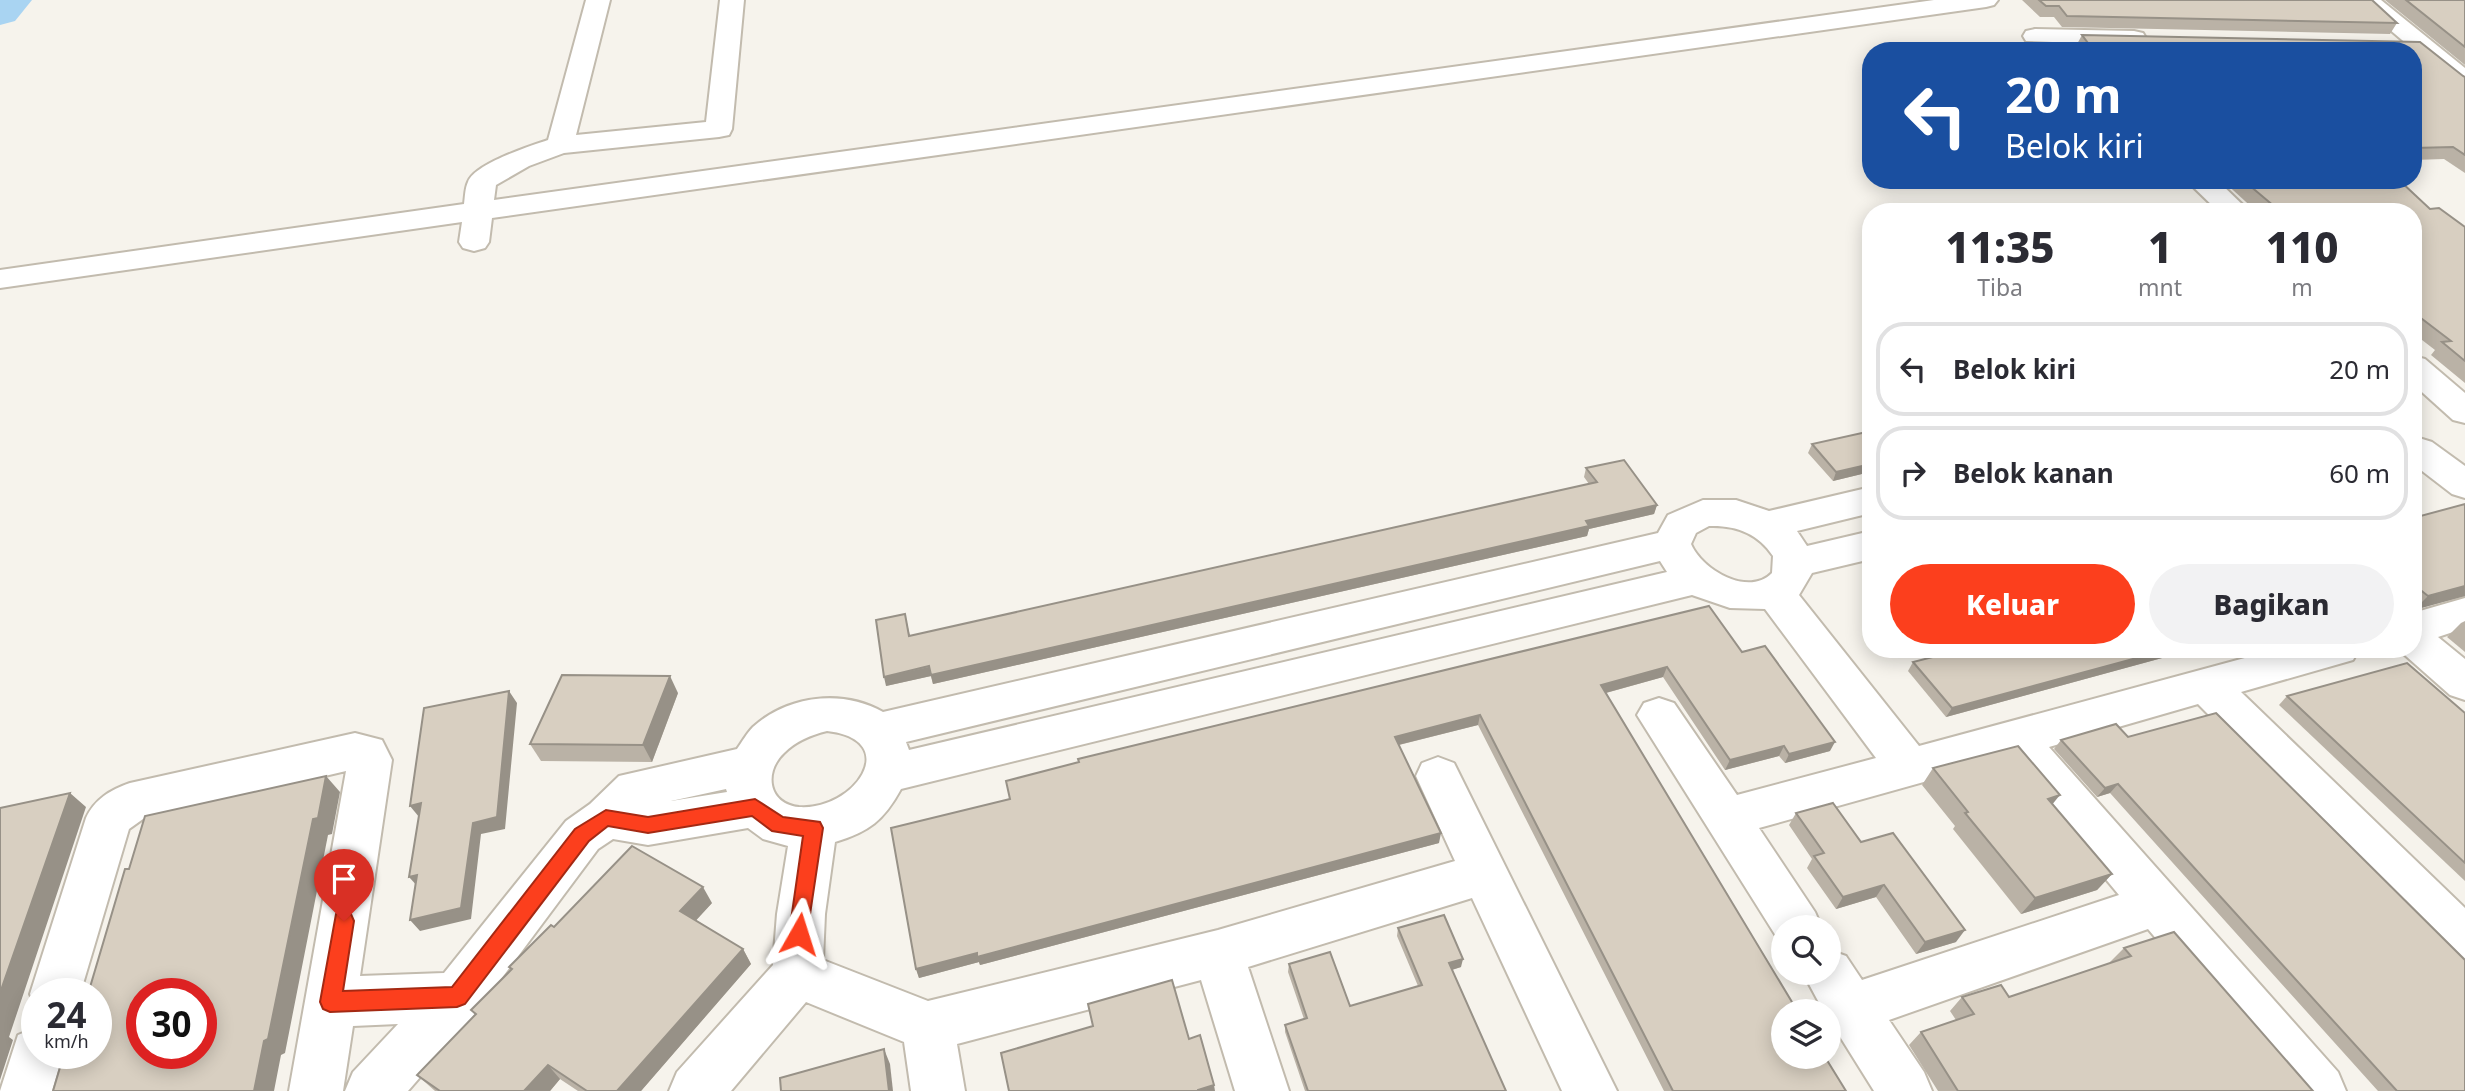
<!DOCTYPE html>
<html lang="id">
<head>
<meta charset="utf-8">
<style>
  body { margin:0; font-family:"Noto Sans",sans-serif; background:#f2f2f3; color:#2b2b33; height:100vh; display:flex; flex-direction:column; font-size:26px; white-space:nowrap }
  * { box-sizing:border-box; margin:0 }
  p { font-size:23px; color:#7c7c81 }
  .icon { flex:none; width:38px; height:38px; fill:none; stroke:currentColor; stroke-width:2; stroke-linecap:round; stroke-linejoin:round }
  .map { position:relative; flex:1; overflow:hidden }
  .side { position:absolute; left:1862px; top:203px; width:560px; height:455px; display:flex; flex-direction:column; background:#fff; border-radius:28px; box-shadow:0 4px 18px #0003 }
  .side>* { flex:none }
  .top-card { position:absolute; left:1862px; top:42px; width:560px; height:147px; border-radius:28px; box-shadow:0 4px 18px #0003; background:#1a4fa0; color:#fff; overflow:hidden }
  .fabs { position:absolute; left:1771px; top:915px; display:grid; gap:14px }
  .fabs a { display:grid; place-items:center; width:70px; height:70px; border-radius:50%; background:#fff; box-shadow:0 4px 18px #0003; font-size:35px }
  .speed { position:absolute; left:21px; top:978px; display:flex; gap:14px; font-size:35px; font-weight:700; text-align:center }
  .speed>* { display:grid; place-content:center; width:91px; height:91px; border-radius:50%; background:#fff; box-shadow:0 4px 18px #0003; line-height:1 }
  .speed small { font-size:18px; font-weight:400 }
  .speed .limit { border:10px solid #d22; background:#fff; color:#111 }
  .pin { position:absolute; display:grid; place-items:center; width:60px; height:60px; color:#fff; margin:-72px -30px; border-radius:50% 50% 50% 0; rotate:-45deg; box-shadow:0 0 7px #0007 }
  .pin .icon { rotate:45deg }
  .me { position:absolute; width:77px; margin:-38px; rotate:6deg; stroke-linejoin:round; filter:drop-shadow(0 0 5px #0008) }
  .turn { display:flex; align-items:center; gap:24px; height:147px; padding:0 28px; font-size:32px }
  .turn .icon { width:91px; height:91px; stroke-width:2.5 }
  .turn b { display:block; font-size:49px; line-height:60px }
  .eta { display:flex; justify-content:space-evenly; align-items:center; height:119px; text-align:center }
  .eta b { font-size:42px; font-weight:800; line-height:49px }
  .action { display:flex; gap:14px; margin-top:auto; padding:14px 28px }
  .action a { flex:1; height:80px; border-radius:42px; background:#fc3f1d; color:#fff; font-size:28px; font-weight:800; line-height:80px; text-align:center }
  .action a+a { background:#f2f2f3; color:#2b2b33 }
  ul { padding:0; list-style:none }
  li { display:flex; align-items:center; gap:21px; height:94px; margin:0 14px 10px; padding:0 14px; border:4px solid #e1e1e2; border-radius:28px }
  li div { flex:1 }
  li b { display:block; font-size:26px }
  li em { font-style:normal }
  .map>svg:first-child { display:block }
  .lines { fill:none; stroke-linecap:round; stroke-linejoin:round }
  .river { fill:#a9d4f2; fill-rule:evenodd }
  .minor-casing { stroke:#c2bbae; stroke-width:4 }
  .minor { fill:#fff; fill-rule:evenodd }
  .wall { fill:#bab2a6 }
  .shaded-wall { fill:#979187 }
  .building { fill:#d8cfc1; stroke:#979187; stroke-width:2; fill-rule:evenodd }
  .route { fill:#fc3f1d; stroke:#a42913; stroke-width:2 }
</style>
</head>
<body>
<div class="map">
<svg width="2465" height="1091" viewBox="0 0 2465 1091">
  <rect width="100%" height="100%" fill="#f6f3ec"/>
  <g class="lines">
    <path class="river" d="M 0,0 L 32,0 L 15,21 L 0,25 Z"/>
    <g class="minor-casing">
      <g id="minor">
        <path d="M 586,0 L 610,0 L 576,135 L 706,122 L 720,0 L 744,0 L 732,129 L 729,135 L 719,137 L 564,153 L 529,166 L 496,185 L 494,200 L 1934,0 L 1998,0 L 1994,5 L 1986,7 L 492,218 L 489,242 L 485,248 L 474,251 L 463,248 L 459,242 L 462,222 L 0,288 L 0,270 L 464,204 C 465,197 465,188 468,182 C 474,164 530,146 548,140 Z"/>
        <path d="M 2355,0 L 2381,0 L 2465,68 L 2465,89 L 2456,86 Z"/>
        <path d="M 2035,29 L 2134,31 L 2143,33 L 2146,38 L 2143,43 L 2134,45 L 2026,41 L 2023,36 L 2026,31 Z"/>
        <path d="M 2186,180 L 2217,180 L 2250,212 L 2219,212 Z"/>
        <path d="M 2413,356 L 2425,359 L 2465,393 L 2465,423 L 2453,420 L 2413,384 Z"/>
        <path d="M 2419,438 L 2432,442 L 2465,466 L 2465,498 L 2452,494 L 2413,464 L 2413,440 Z"/>
        <path d="M 1871,487 L 1871,513 L 1797,531 L 1807,546 L 1871,531 L 1871,559 L 1812,573 L 1799,595 L 1919,746 L 2278,649 L 2359,649 L 2353,660 L 2241,692 L 2465,908 L 2465,964 L 2448,957 L 2198,704 L 2049,747 L 2338,1072 L 2346,1091 L 2284,1091 L 2148,929 L 1889,1020 L 1924,1072 L 1932,1091 L 1874,1091 L 1829,1019 L 1829,1012 L 1824,1012 L 1803,973 L 1829,973 L 1829,950 L 1846,956 L 1862,980 L 2119,895 L 2006,759 L 1759,828 L 1815,912 L 1822,928 L 1783,928 L 1783,945 L 1781,944 L 1637,715 L 1644,703 L 1659,698 L 1674,703 L 1737,795 L 1876,758 L 1765,609 L 1730,608 L 1692,595 L 901,789 C 884,820 869,832 835,842 L 825,914 L 823,960 L 928,1001 L 1218,930 L 1455,861 L 1416,776 L 1422,763 L 1438,757 L 1454,763 L 1617,1091 L 1562,1091 L 1472,898 L 1248,967 L 1289,1091 L 1235,1091 L 1201,980 L 957,1044 L 965,1091 L 911,1091 L 904,1042 L 806,1002 L 731,1091 L 669,1091 L 677,1072 L 773,965 L 777,914 L 788,846 L 763,839 L 748,828 L 648,845 L 613,839 L 598,849 L 475,1014 L 408,1091 L 345,1091 L 353,1072 L 398,1024 L 353,1026 L 343,1091 L 289,1091 L 346,771 L 143,819 L 129,829 L 80,994 L 37,994 L 37,1011 L 30,994 L 86,818 C 95,799 110,790 130,783 L 355,733 L 382,740 L 392,760 L 360,976 L 444,973 L 566,821 L 590,804 L 619,776 L 737,749 C 742,742 747,733 753,727 C 788,695 843,689 883,712 L 1658,533 L 1668,515 L 1703,500 L 1736,500 L 1769,511 ZM 1709,526 C 1735,525 1758,533 1773,556 L 1772,573 C 1749,597 1702,570 1691,544 L 1696,533 ZM 1660,561 L 1667,572 L 909,750 L 906,742 ZM 827,731 C 904,740 854,811 799,807 C 769,804 763,773 784,753 C 796,741 811,735 827,731 ZM 726,789 L 727,792 L 671,801 Z"/>
        <path d="M 2465,598 L 2465,628 L 2438,637 L 2465,659 L 2465,700 L 2450,695 L 2398,649 L 2413,649 L 2413,613 Z"/>
        <path d="M 37,1027 L 37,1054 L 63,1054 L 52,1091 L 0,1091 L 18,1035 Z"/>
      </g>
    </g>
    <use href="#minor" class="minor"/>
  </g>
  <g class="wall">
    <path d="M 2022,0 L 2372,0 L 2397,23 L 2390,34 L 2062,27 L 2054,17 L 2040,17 Z"/>
    <path d="M 2385,0 L 2465,0 L 2465,65 Z"/>
    <path d="M 2082,35 L 2420,42 L 2463,76 L 2465,77 L 2465,173 L 2444,159 L 2413,160 L 2413,51 L 2080,51 L 2076,46 Z"/>
    <path d="M 2222,180 L 2399,180 L 2430,209 L 2465,227 L 2465,383 L 2431,355 L 2435,350 L 2413,333 L 2413,212 L 2257,212 Z"/>
    <path d="M 1871,431 L 1871,473 L 1870,472 L 1833,481 L 1808,453 L 1812,444 Z"/>
    <path d="M 1586,468 L 1657,505 L 1654,514 L 1589,529 L 1587,536 L 933,684 L 931,676 L 886,686 L 907,623 L 910,636 L 1589,484 L 1584,477 Z"/>
    <path d="M 2413,514 L 2417,517 L 2465,596 L 2413,610 Z"/>
    <path d="M 2465,621 L 2465,652 L 2447,637 L 2461,623 Z"/>
    <path d="M 1964,649 L 2195,649 L 1946,717 L 1908,671 L 1913,662 Z"/>
    <path d="M 1742,652 L 1830,751 L 1785,763 L 1779,756 L 1725,770 L 1663,677 L 1606,693 L 1846,1091 L 1664,1091 L 1478,725 L 1399,745 L 1439,843 L 980,965 L 979,962 L 919,978 L 916,969 L 891,828 Z"/>
    <path d="M 678,693 L 652,762 L 541,761 L 530,744 Z"/>
    <path d="M 2287,696 L 2465,713 L 2465,881 L 2279,705 Z"/>
    <path d="M 2128,737 L 2465,1091 L 2378,1091 L 2110,793 L 2097,797 L 2054,749 L 2061,740 Z"/>
    <path d="M 1933,768 L 2052,804 L 2112,874 L 2097,890 L 2021,914 L 1953,829 L 1955,826 L 1922,785 Z"/>
    <path d="M 1796,813 L 1956,942 L 1916,954 L 1876,897 L 1836,909 L 1807,868 L 1812,859 L 1789,825 Z"/>
    <path d="M 712,903 L 696,920 L 743,949 L 751,964 L 641,1091 L 578,1091 L 560,1079 L 550,1091 L 435,1091 L 417,1075 L 475,1015 L 471,1010 L 511,969 L 509,967 L 554,927 Z"/>
    <path d="M 1398,928 L 1461,967 L 1452,970 L 1506,1091 L 1305,1091 L 1285,1032 L 1285,1025 L 1304,1019 L 1288,972 L 1289,964 L 1350,1006 L 1418,986 L 1397,936 Z"/>
    <path d="M 2124,948 L 2313,1091 L 1938,1091 L 1909,1045 L 1921,1032 L 1956,1020 L 1950,1011 L 1962,997 L 2009,997 L 2111,963 L 2110,962 Z"/>
  </g>
  <g class="shaded-wall">
    <path d="M 1871,464 L 1870,472 L 1833,481 L 1836,472 Z"/>
    <path d="M 1657,505 L 1654,514 L 1589,529 L 1587,536 L 933,684 L 931,676 L 886,686 L 884,677 Z"/>
    <path d="M 2465,586 L 2465,596 L 2414,610 L 2428,596 Z"/>
    <path d="M 2170,649 L 2195,649 L 1946,717 L 1952,708 Z"/>
    <path d="M 1667,667 L 1663,677 L 1598,695 L 1601,685 Z"/>
    <path d="M 670,676 L 678,693 L 652,762 L 643,745 Z"/>
    <path d="M 509,691 L 517,703 L 505,829 L 481,834 L 471,919 L 420,931 L 410,920 L 473,823 Z"/>
    <path d="M 1480,715 L 1478,725 L 1394,746 L 1395,737 Z"/>
    <path d="M 1835,742 L 1830,751 L 1785,763 L 1789,754 Z"/>
    <path d="M 1784,746 L 1779,756 L 1725,770 L 1730,760 Z"/>
    <path d="M 326,776 L 340,792 L 332,834 L 328,835 L 285,1053 L 281,1055 L 274,1091 L 254,1091 L 264,1041 L 313,819 Z"/>
    <path d="M 2118,784 L 2110,793 L 2097,797 L 2105,788 Z"/>
    <path d="M 70,793 L 86,807 L 9,1037 L 13,1040 L 0,1080 L 0,993 Z"/>
    <path d="M 2060,795 L 2046,812 L 2048,799 Z"/>
    <path d="M 421,803 L 419,817 L 410,806 Z"/>
    <path d="M 1441,833 L 1439,843 L 980,965 L 979,962 L 919,978 L 916,969 Z"/>
    <path d="M 2112,874 L 2097,890 L 2021,914 L 2035,898 Z"/>
    <path d="M 417,875 L 419,888 L 409,877 Z"/>
    <path d="M 1884,885 L 1876,897 L 1836,909 L 1843,897 Z"/>
    <path d="M 703,887 L 712,903 L 690,927 L 680,911 Z"/>
    <path d="M 1965,930 L 1956,942 L 1916,954 L 1925,942 Z"/>
    <path d="M 743,949 L 751,964 L 641,1091 L 617,1091 Z"/>
    <path d="M 1463,959 L 1461,967 L 1448,971 L 1449,963 Z"/>
    <path d="M 884,1049 L 890,1064 L 893,1091 L 889,1091 Z"/>
    <path d="M 548,1065 L 560,1079 L 550,1091 L 524,1091 Z"/>
    <path d="M 1214,1085 L 1215,1091 L 1198,1091 L 1198,1090 Z"/>
  </g>
  <g class="building">
    <path d="M 2039,0 L 2372,0 L 2397,23 L 2067,16 L 2059,6 L 2046,6 Z"/>
    <path d="M 2406,0 L 2465,0 L 2465,47 Z"/>
    <path d="M 2082,35 L 2420,42 L 2463,76 L 2465,77 L 2465,155 L 2453,147 L 2413,148 L 2413,51 L 2094,51 Z"/>
    <path d="M 2243,180 L 2399,180 L 2430,209 L 2439,208 L 2465,227 L 2465,361 L 2442,342 L 2451,341 L 2413,312 L 2413,212 L 2281,212 Z"/>
    <path d="M 1871,431 L 1871,464 L 1836,472 L 1812,444 Z"/>
    <path d="M 1624,460 L 1657,505 L 1586,521 L 1589,526 L 931,675 L 929,666 L 884,677 L 876,620 L 905,614 L 909,636 L 1597,482 L 1586,468 Z"/>
    <path d="M 2465,504 L 2465,586 L 2428,596 L 2413,584 L 2413,514 L 2417,517 Z"/>
    <path d="M 1709,606 L 1742,652 L 1765,646 L 1835,742 L 1789,754 L 1784,746 L 1730,760 L 1667,667 L 1601,685 L 1798,1012 L 1783,1012 L 1783,1057 L 1825,1057 L 1846,1091 L 1673,1091 L 1480,715 L 1395,737 L 1441,833 L 977,957 L 977,953 L 916,969 L 891,828 L 1010,799 L 1006,781 L 1079,762 L 1078,759 Z"/>
    <path d="M 1964,649 L 2170,649 L 1952,708 L 1913,662 Z"/>
    <path d="M 2407,663 L 2465,713 L 2465,863 L 2287,696 Z"/>
    <path d="M 562,675 L 670,676 L 643,745 L 530,744 Z"/>
    <path d="M 509,691 L 497,817 L 473,823 L 461,908 L 410,920 L 417,875 L 409,877 L 421,803 L 410,806 L 424,708 Z"/>
    <path d="M 2216,713 L 2465,960 L 2465,1091 L 2397,1091 L 2118,784 L 2105,788 L 2061,740 L 2116,724 L 2128,737 Z"/>
    <path d="M 2018,746 L 2060,795 L 2048,799 L 2112,874 L 2035,898 L 1965,813 L 1968,812 L 1933,768 Z"/>
    <path d="M 326,776 L 318,818 L 313,819 L 268,1039 L 264,1041 L 254,1091 L 53,1091 L 64,1054 L 96,1054 L 96,994 L 88,994 L 125,869 L 129,869 L 145,816 ZM 142,994 L 201,994 L 201,1054 L 142,1054 Z"/>
    <path d="M 70,793 L 0,993 L 0,808 Z"/>
    <path d="M 1833,803 L 1861,842 L 1893,833 L 1965,930 L 1925,942 L 1884,885 L 1843,897 L 1814,856 L 1824,853 L 1796,813 Z"/>
    <path d="M 632,846 L 703,887 L 680,911 L 743,949 L 617,1091 L 587,1091 L 548,1065 L 524,1091 L 440,1091 L 417,1075 L 476,1014 L 471,1010 L 512,969 L 509,967 L 551,925 L 554,927 Z"/>
    <path d="M 1444,915 L 1463,959 L 1449,963 L 1506,1091 L 1308,1091 L 1285,1025 L 1307,1018 L 1289,964 L 1330,952 L 1350,1006 L 1422,985 L 1398,928 Z"/>
    <path d="M 2174,932 L 2313,1091 L 1958,1091 L 1921,1032 L 1974,1014 L 1962,997 L 2001,985 L 2009,997 L 2131,956 L 2124,948 Z"/>
    <path d="M 1172,980 L 1189,1039 L 1200,1035 L 1214,1085 L 1198,1090 L 1198,1091 L 1009,1091 L 1001,1053 L 1093,1026 L 1088,1004 Z"/>
    <path d="M 884,1049 L 889,1091 L 781,1091 L 780,1078 Z"/>
  </g>
  <path class="route" d="M 755,799 L 783,817 L 820,822 L 823,828 L 806,941 L 799,944 L 792,941 L 789,934 L 803,836 L 772,831 L 752,816 L 648,833 L 608,826 L 589,841 L 465,1004 L 457,1007 L 330,1012 L 323,1009 L 320,1002 L 336,914 L 344,912 L 351,914 L 354,921 L 343,991 L 452,987 L 575,829 L 606,810 L 648,817 Z"/>
</svg>
<div class="fabs">
<a><svg class="icon" aria-label="search" viewBox="0 0 24 24"><circle cx="10" cy="10" r="6"/><path d="M15 15l6 6"/></svg></a>
<a><svg class="icon" aria-label="layers" viewBox="0 0 24 24"><path d="M12 4l9 5-9 5-9-5zM3 14l9 5 9-5"/></svg></a>
</div>
<div class="speed"><div>24<small>km/h</small></div><div class="limit">30</div></div>
<div class="pin" style="left:344px;top:921px;background:#d93025"><svg class="icon" aria-label="arrive" viewBox="0 0 24 24"><path d="M6 21V4h12l-3 4 3 4H6"/></svg></div>
<svg class="me" style="left:799px;top:934px" viewBox="-20 -20 40 40"><path d="M0-17L14 15 0 8-14 15z" fill="#fc3f1d" stroke="#fff" stroke-width="4"/></svg>
<div class="top-card">
<div class="turn"><svg class="icon" aria-label="left" viewBox="0 0 24 24"><path d="M17 20v-9H6M10 6l-5 5 5 5"/></svg><div><b>20 m</b>Belok kiri</div></div>
</div>
<section class="side">
<div class="eta">
<div><b>11:35</b><p>Tiba</p></div>
<div><b>1</b><p>mnt</p></div>
<div><b>110</b><p>m</p></div>
</div>
<ul>
<li><svg class="icon" aria-label="left" viewBox="0 0 24 24"><path d="M17 20v-9H6M10 6l-5 5 5 5"/></svg><div><b>Belok kiri</b></div><em>20 m</em></li>
<li><svg class="icon" aria-label="right" viewBox="0 0 24 24"><path d="M7 20v-9h11M14 6l5 5-5 5"/></svg><div><b>Belok kanan</b></div><em>60 m</em></li>
</ul>
<div class="action"><a>Keluar</a><a>Bagikan</a></div>
</section>
</div>
</body>
</html>
